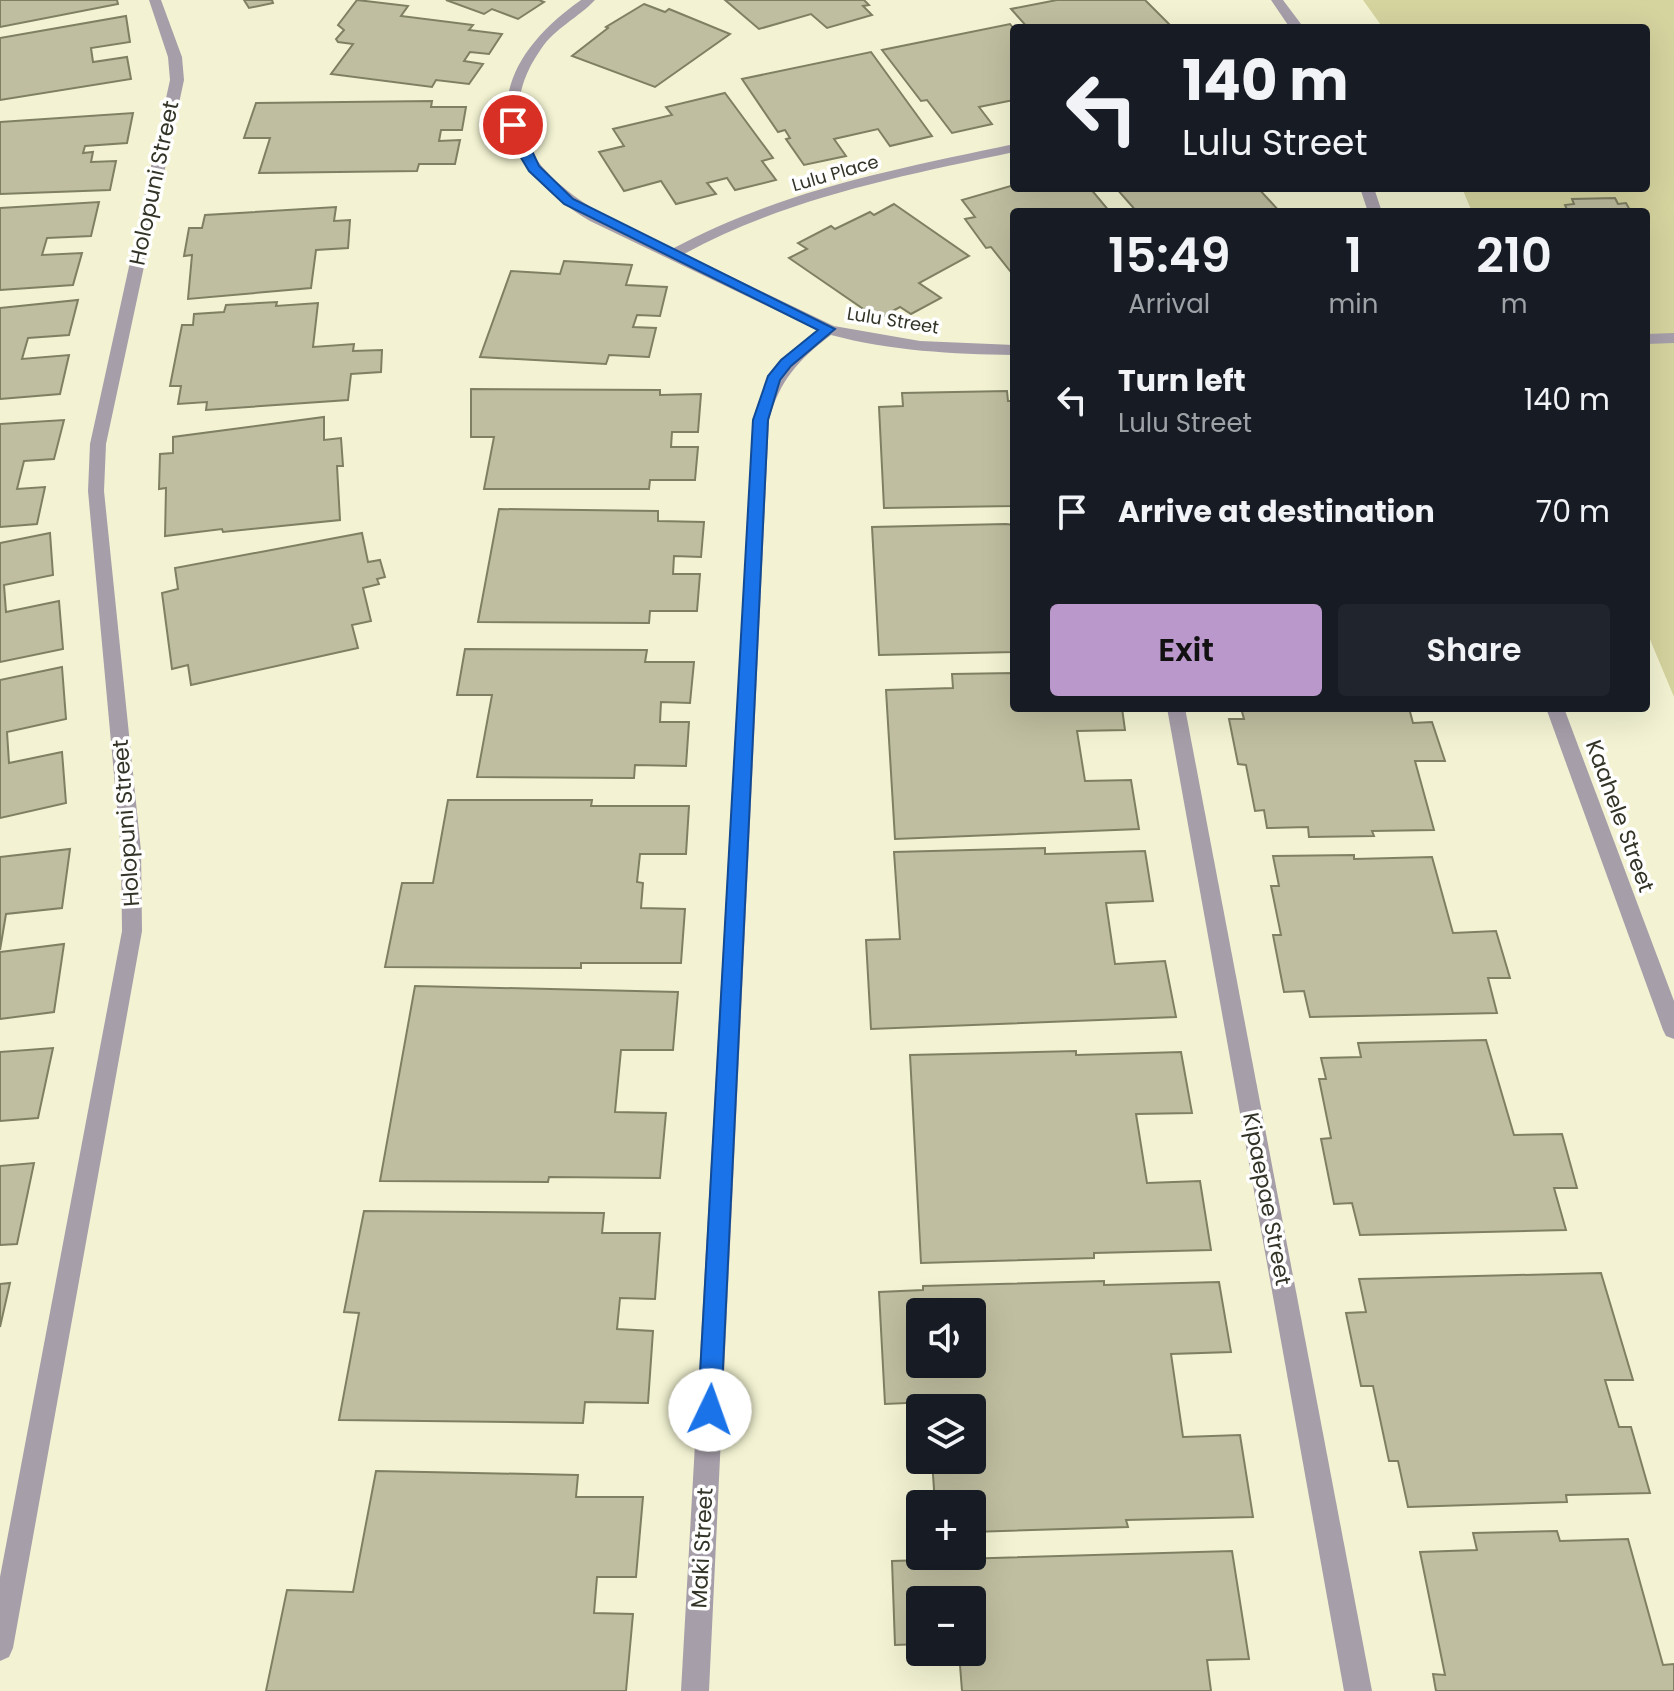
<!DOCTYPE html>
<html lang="en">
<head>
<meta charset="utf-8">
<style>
  body { margin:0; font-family:Poppins,sans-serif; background:#20242c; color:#f1f3f6; height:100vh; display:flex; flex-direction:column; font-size:30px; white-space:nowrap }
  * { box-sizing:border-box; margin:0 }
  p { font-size:26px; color:#9ea1a6 }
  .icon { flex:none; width:44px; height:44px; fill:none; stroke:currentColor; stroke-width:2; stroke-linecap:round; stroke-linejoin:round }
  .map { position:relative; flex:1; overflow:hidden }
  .drawer { position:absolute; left:1010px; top:208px; width:640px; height:504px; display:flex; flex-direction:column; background:#171b24; border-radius:8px; box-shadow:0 8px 32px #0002 }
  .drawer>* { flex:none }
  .banner { position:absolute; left:1010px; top:24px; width:640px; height:168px; border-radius:8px; box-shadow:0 8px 32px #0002; background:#171b24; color:#f1f3f6; overflow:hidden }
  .tools { position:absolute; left:906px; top:1298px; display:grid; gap:16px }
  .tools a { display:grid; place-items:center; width:80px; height:80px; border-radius:8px; background:#171b24; box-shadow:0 8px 32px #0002; font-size:40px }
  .pin { position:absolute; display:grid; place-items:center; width:68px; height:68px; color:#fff; margin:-34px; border:4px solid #fff; border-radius:50%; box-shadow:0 2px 8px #0007 }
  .me { position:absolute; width:88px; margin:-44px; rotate:3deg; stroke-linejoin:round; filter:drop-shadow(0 0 6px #0008) }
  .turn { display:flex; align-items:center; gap:28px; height:168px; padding:0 40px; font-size:36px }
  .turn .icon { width:104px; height:104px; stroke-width:2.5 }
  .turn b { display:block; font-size:56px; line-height:68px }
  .eta { display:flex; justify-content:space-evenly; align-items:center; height:136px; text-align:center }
  .eta b { font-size:48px; font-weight:600; line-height:56px }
  .cta { display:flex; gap:16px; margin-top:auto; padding:16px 40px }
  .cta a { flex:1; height:92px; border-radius:8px; background:#bb98cc; color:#111; font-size:32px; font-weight:600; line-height:92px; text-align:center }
  .cta a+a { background:#20242c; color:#f1f3f6 }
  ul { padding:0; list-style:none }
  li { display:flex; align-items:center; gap:24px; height:112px; padding:0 40px }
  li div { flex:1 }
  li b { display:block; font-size:30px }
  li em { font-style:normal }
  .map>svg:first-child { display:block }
  .green { fill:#d5d49f }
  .building { fill:#bfbea0; stroke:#7f7f63; stroke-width:2; fill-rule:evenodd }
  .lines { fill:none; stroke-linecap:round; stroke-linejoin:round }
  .service { fill:#a69ea9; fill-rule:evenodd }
  .minor { fill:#a69ea9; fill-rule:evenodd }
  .tertiary { fill:#a69ea9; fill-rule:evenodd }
  .route { fill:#1a73e8; stroke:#114b97; stroke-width:2 }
  .labels { text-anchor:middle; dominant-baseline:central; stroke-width:7; stroke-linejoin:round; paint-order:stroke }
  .far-street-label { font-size:18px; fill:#333327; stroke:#fff }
  .street-label { font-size:22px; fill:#333327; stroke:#fff }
</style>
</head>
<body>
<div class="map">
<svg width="1674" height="1691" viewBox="0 0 1674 1691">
  <rect width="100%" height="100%" fill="#f3f3d3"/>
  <path class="green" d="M 1363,0 L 1674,0 L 1674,697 L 1646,630 L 1646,212 L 1472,212 L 1462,188 L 1646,188 L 1646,28 L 1383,28 Z"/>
  <g class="building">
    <path d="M 0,0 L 117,0 L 118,4 L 0,27 Z"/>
    <path d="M 244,0 L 272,0 L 273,3 L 249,8 Z"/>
    <path d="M 357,0 L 408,6 L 401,16 L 473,25 L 469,30 L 502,34 L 489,54 L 470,52 L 464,61 L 483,64 L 469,84 L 436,80 L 432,87 L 331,74 L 353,44 L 338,42 L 336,39 L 344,30 L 338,25 Z"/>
    <path d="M 446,0 L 539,0 L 544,2 L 518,19 L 492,9 L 484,14 Z"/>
    <path d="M 725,0 L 864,0 L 869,5 L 863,6 L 872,15 L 827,28 L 811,14 L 759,29 Z"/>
    <path d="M 1057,0 L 1145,0 L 1173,28 L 1028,28 L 1011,9 Z"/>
    <path d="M 644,4 L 665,12 L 669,9 L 730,34 L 655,87 L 572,56 L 608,28 L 606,27 Z"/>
    <path d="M 126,16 L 130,42 L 91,48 L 93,62 L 127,57 L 131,79 L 0,100 L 0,38 Z"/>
    <path d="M 1010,24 L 1014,29 L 1014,100 L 979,107 L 992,124 L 952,133 L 927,100 L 921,101 L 882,50 Z"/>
    <path d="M 871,52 L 932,136 L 890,146 L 878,129 L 834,139 L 846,156 L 804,165 L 786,139 L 790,138 L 785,130 L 778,132 L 742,79 Z"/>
    <path d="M 725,93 L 773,158 L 762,161 L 776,180 L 735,190 L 727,178 L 707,183 L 716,194 L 676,204 L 661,181 L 624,191 L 599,152 L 624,146 L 613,129 L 672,115 L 666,107 Z"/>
    <path d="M 432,101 L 431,107 L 466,107 L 462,130 L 441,130 L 439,141 L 460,140 L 455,164 L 419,164 L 417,171 L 259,173 L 270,138 L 244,138 L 256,103 Z"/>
    <path d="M 133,113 L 127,143 L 85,146 L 83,153 L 93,152 L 91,162 L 116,161 L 110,190 L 0,194 L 0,122 Z"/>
    <path d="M 1014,185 L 1014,188 L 1090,188 L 1110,212 L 1014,212 L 1014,276 L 991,247 L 986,248 L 965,219 L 975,217 L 962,200 Z"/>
    <path d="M 1116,188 L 1258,188 L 1280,212 L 1137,212 Z"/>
    <path d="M 1615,198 L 1618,204 L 1626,203 L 1631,212 L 1568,212 L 1565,205 L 1574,204 L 1572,199 Z"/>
    <path d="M 99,202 L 91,236 L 47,238 L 42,255 L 82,253 L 73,285 L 0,290 L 0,208 Z"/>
    <path d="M 894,204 L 969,256 L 919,283 L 941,298 L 911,314 L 900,307 L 878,319 L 789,258 L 807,249 L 798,243 L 831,226 L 835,229 L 870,212 L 874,215 Z"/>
    <path d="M 336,207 L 334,221 L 350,220 L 348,248 L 316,250 L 311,288 L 188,299 L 192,255 L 184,256 L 189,228 L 202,228 L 205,215 Z"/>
    <path d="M 564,261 L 632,265 L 626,285 L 667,287 L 660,316 L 637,315 L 633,327 L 656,328 L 649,357 L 609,355 L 606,364 L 480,357 L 511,271 L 560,274 Z"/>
    <path d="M 78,300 L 69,335 L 28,338 L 22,359 L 69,355 L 60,394 L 0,399 L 0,308 Z"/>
    <path d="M 277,302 L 276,306 L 318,303 L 313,347 L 354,344 L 353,351 L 382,350 L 381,372 L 351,374 L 348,400 L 206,410 L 207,402 L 178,404 L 181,386 L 170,386 L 182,325 L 193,325 L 194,314 L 224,312 L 226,305 Z"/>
    <path d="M 471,389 L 660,390 L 660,395 L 701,394 L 698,432 L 672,432 L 671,447 L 698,447 L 695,480 L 650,480 L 649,489 L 484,489 L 494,437 L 471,437 Z"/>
    <path d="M 1007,391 L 1008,401 L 1014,401 L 1014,506 L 884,508 L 879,407 L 903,406 L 902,393 Z"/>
    <path d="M 324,417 L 324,440 L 341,438 L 343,466 L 337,466 L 340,520 L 223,532 L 222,529 L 165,536 L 166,488 L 159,489 L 160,454 L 173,453 L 173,437 Z"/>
    <path d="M 64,420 L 54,459 L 24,461 L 17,489 L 45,487 L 37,524 L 0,527 L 0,424 Z"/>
    <path d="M 499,509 L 658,511 L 658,521 L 704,522 L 701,557 L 674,556 L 673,574 L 700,574 L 697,611 L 650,611 L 649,623 L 478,622 Z"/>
    <path d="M 1006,524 L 1014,525 L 1014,652 L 879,655 L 872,527 Z"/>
    <path d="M 50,533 L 53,575 L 4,585 L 6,612 L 59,601 L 63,649 L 0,662 L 0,543 Z"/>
    <path d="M 362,533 L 368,562 L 380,560 L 385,577 L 377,579 L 379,584 L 363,588 L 371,621 L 352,625 L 358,648 L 191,685 L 188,665 L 172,669 L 162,593 L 178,589 L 175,568 Z"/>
    <path d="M 465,649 L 647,650 L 645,662 L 694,662 L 690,703 L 661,702 L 660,722 L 689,722 L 686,766 L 635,765 L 634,778 L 477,777 L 492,695 L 457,695 Z"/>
    <path d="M 62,667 L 66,719 L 7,732 L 9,763 L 62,752 L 66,803 L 0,818 L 0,680 Z"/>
    <path d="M 1014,673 L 1014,708 L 1122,708 L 1125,730 L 1077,731 L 1085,781 L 1131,780 L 1139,829 L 895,839 L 886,690 L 953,688 L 952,674 Z"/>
    <path d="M 1241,708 L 1409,708 L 1413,723 L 1432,722 L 1445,761 L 1415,761 L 1434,830 L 1372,831 L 1374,836 L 1309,837 L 1308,827 L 1267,828 L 1264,810 L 1255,811 L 1246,765 L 1238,764 L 1229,719 L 1244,719 Z"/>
    <path d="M 448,800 L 592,800 L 591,806 L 689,806 L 686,854 L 640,854 L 637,882 L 643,883 L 641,908 L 685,909 L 681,963 L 581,963 L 581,968 L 385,967 L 402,883 L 433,883 Z"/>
    <path d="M 1045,848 L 1045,854 L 1145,851 L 1153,901 L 1106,903 L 1115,964 L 1165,961 L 1176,1017 L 871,1029 L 866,940 L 900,939 L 894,852 Z"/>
    <path d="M 70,849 L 62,908 L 6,914 L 0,950 L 0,857 Z"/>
    <path d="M 1354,855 L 1354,859 L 1432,857 L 1453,933 L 1496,931 L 1510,978 L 1488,978 L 1497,1013 L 1310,1017 L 1304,991 L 1284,992 L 1273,935 L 1281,935 L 1271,886 L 1279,886 L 1273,856 Z"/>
    <path d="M 64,944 L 54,1012 L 0,1019 L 0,952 Z"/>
    <path d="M 415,986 L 678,992 L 673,1050 L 621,1050 L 615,1112 L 666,1113 L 660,1178 L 549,1177 L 548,1182 L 380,1181 Z"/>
    <path d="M 1486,1040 L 1514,1135 L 1562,1134 L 1577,1188 L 1554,1188 L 1566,1230 L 1360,1235 L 1352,1203 L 1334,1204 L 1321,1139 L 1331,1138 L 1319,1079 L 1326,1079 L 1321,1058 L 1361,1057 L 1358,1043 Z"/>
    <path d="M 53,1048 L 38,1118 L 0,1121 L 0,1052 Z"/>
    <path d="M 1076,1051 L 1076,1055 L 1181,1052 L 1192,1113 L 1136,1114 L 1147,1183 L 1200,1181 L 1211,1250 L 1094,1253 L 1094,1258 L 921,1263 L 910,1055 Z"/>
    <path d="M 34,1163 L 17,1244 L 0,1245 L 0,1166 Z"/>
    <path d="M 364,1211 L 604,1213 L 602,1233 L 660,1233 L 655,1299 L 620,1298 L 617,1329 L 653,1331 L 648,1403 L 585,1402 L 583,1423 L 339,1420 L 359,1313 L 344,1312 Z"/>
    <path d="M 1601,1273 L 1633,1380 L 1605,1380 L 1619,1427 L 1631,1427 L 1650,1493 L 1566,1495 L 1567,1502 L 1408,1507 L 1398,1461 L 1389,1461 L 1373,1386 L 1361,1386 L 1346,1313 L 1366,1312 L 1359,1279 Z"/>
    <path d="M 1104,1281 L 1104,1285 L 1219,1282 L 1231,1352 L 1171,1354 L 1183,1437 L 1240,1435 L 1253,1517 L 1126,1520 L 1128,1527 L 972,1532 L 972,1504 L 935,1504 L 932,1460 L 972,1460 L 972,1408 L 929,1408 L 929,1402 L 885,1404 L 879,1292 L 923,1290 L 923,1286 ZM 920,1312 L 972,1312 L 972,1364 L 920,1364 Z"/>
    <path d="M 10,1283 L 0,1327 L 0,1284 Z"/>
    <path d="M 376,1471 L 578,1475 L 576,1497 L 643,1497 L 636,1577 L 597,1577 L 594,1613 L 633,1614 L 626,1691 L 266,1691 L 287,1590 L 353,1592 Z"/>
    <path d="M 1557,1531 L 1560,1541 L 1628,1539 L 1663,1665 L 1674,1664 L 1674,1691 L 1436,1691 L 1433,1674 L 1445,1675 L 1420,1552 L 1477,1550 L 1473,1533 Z"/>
    <path d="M 1232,1551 L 1249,1659 L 1207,1660 L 1211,1691 L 962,1691 L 959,1652 L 972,1652 L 972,1600 L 920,1600 L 920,1644 L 895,1645 L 892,1561 Z"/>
  </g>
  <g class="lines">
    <path class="service" d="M 1674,333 L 1674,343 L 1646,344 L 1646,334 Z"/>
    <g class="minor">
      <path d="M 149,0 L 161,0 L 182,57 L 184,80 L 106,444 L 104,491 L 141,851 L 142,931 L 13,1648 L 9,1657 L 0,1661 L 0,1577 L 122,931 L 121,851 L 88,491 L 90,444 L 170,80 L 168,57 Z"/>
      <path d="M 581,0 L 595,0 C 578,18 555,28 541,49 C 468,153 594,214 672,249 C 779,191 896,169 1014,144 L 1014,152 C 901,176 787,198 684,254 L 834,326 L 920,341 L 1014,345 L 1014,355 C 952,354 891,351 831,335 C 799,359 779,381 769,420 L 709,1691 L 681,1691 L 753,420 C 763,380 784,355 817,330 L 590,221 C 483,156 479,72 581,0 Z"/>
      <path d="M 1167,708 L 1185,708 L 1372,1691 L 1344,1691 Z"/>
    </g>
    <g class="tertiary">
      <path d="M 1271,0 L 1283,0 L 1304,28 L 1290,28 Z"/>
      <path d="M 1360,188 L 1374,188 L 1382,212 L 1368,212 Z"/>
      <path d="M 1546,708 L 1564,708 L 1674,1001 L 1674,1039 L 1666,1036 L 1663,1030 Z"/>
    </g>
  </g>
  <path class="route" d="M 513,122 L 520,125 L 539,166 L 573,199 L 835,329 L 791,366 L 780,380 L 768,420 L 721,1410 L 718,1418 L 710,1421 L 702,1418 L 698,1410 L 753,420 L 768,376 L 781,360 L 818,330 L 564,204 L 529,171 L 514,146 L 507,125 Z"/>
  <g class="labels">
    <g class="far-street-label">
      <text transform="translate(835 173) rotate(-16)">Lulu Place</text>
      <text transform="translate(893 320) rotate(9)">Lulu Street</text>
    </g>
    <g class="street-label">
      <text transform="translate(154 183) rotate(-78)">Holopuni Street</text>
      <text transform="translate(1620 816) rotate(70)">Kaahele Street</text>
      <text transform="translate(126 823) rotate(-94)">Holopuni Street</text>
      <text transform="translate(1267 1199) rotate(79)">Kipaepae Street</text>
      <text transform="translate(702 1548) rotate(-87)">Maki Street</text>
    </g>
  </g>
</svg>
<div class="tools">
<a><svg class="icon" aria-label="sound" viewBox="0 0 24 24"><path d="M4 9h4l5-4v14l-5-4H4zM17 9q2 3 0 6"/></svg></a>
<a><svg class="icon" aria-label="layers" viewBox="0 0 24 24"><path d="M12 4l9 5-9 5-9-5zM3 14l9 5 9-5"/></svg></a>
<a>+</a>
<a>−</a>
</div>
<div class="pin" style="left:513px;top:125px;background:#d93025"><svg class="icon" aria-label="arrive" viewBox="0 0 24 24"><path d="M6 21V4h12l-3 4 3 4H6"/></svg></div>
<svg class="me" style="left:710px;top:1410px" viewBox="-20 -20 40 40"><circle r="19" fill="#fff"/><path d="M0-13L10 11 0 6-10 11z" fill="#1a73e8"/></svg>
<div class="banner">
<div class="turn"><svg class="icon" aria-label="left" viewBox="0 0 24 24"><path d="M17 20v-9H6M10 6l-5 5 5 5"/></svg><div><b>140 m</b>Lulu Street</div></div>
</div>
<section class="drawer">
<div class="eta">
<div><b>15:49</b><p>Arrival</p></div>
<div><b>1</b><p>min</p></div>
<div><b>210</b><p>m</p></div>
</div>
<ul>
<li><svg class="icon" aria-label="left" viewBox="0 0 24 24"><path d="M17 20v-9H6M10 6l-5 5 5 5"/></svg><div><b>Turn left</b><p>Lulu Street</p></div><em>140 m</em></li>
<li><svg class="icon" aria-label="arrive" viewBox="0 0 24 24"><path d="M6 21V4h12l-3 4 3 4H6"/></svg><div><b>Arrive at destination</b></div><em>70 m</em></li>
</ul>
<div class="cta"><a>Exit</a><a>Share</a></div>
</section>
</div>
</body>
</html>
